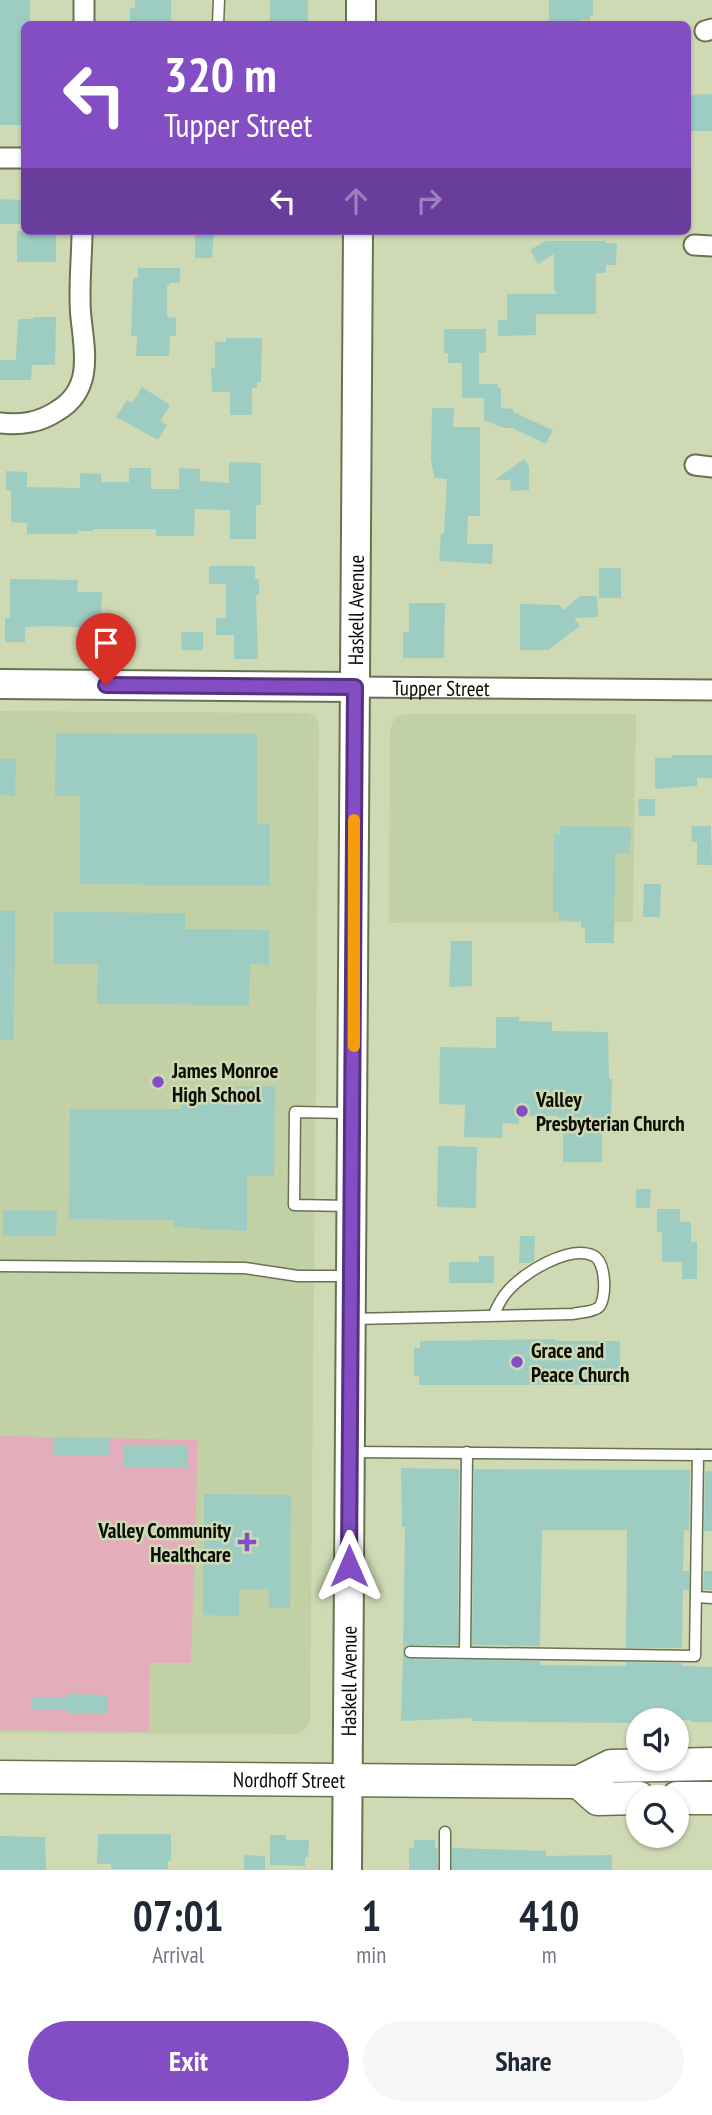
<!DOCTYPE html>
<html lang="en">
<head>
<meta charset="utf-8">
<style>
  body { margin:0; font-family:"PT Sans Narrow",sans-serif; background:#f6f6f7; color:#1f2937; height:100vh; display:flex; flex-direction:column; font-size:26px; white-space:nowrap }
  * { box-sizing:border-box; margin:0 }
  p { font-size:23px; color:#747a83 }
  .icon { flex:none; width:38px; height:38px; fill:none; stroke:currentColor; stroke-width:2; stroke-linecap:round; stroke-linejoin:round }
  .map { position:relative; height:1870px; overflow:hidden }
  .details { display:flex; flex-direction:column; background:#fff; flex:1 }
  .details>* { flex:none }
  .top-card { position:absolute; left:21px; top:21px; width:670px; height:214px; border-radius:10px; box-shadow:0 2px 5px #0004; background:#834dc4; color:#fff; overflow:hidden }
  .buttons { position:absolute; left:626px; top:1708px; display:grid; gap:14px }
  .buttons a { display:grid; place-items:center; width:63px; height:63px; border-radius:50%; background:#fff; box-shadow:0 2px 5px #0004; font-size:35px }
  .pin { position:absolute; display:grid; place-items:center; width:60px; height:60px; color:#fff; margin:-72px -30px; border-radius:50% 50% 50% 0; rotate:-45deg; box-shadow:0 0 7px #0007 }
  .pin .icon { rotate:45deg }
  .me { position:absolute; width:77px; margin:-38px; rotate:0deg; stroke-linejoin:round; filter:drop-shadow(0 0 5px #0008) }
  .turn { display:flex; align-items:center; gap:24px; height:147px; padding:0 28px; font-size:32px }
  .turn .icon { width:91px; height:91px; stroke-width:2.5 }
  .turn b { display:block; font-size:49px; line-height:60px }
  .lanes { display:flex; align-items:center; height:66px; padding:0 28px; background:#0003; justify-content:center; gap:35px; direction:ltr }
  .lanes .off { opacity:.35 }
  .eta { display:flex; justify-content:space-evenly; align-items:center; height:119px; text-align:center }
  .eta b { font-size:42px; font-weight:800; line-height:49px }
  .cta { display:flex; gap:14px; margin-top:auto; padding:14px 28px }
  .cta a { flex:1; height:80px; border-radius:42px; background:#834dc4; color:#fff; font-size:28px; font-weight:800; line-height:80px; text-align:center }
  .cta a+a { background:#f6f6f7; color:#1f2937 }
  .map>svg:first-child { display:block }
  .built { fill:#c2d0a5 }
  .green { fill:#e3adbb }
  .building { fill:#9dccc3 }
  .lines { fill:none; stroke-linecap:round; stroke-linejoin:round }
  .lane-casing { stroke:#687251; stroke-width:13 }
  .street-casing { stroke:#687251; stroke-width:23 }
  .secondary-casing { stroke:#687251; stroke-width:32 }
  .primary-casing { stroke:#687251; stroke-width:35 }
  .lane { stroke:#fff; stroke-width:10 }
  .street { stroke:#fff; stroke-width:19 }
  .secondary { stroke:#fff; stroke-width:28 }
  .primary { stroke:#fff; stroke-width:32 }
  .route-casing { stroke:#55327f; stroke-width:18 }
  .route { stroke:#834dc4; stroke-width:12 }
  .slow { stroke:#f59e0b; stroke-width:12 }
  .poi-dot { fill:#834dc4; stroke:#cfdab5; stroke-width:2.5 }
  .labels { text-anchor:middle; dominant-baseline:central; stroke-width:5; stroke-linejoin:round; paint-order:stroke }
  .street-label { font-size:21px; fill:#0a0d03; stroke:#cfdab5 }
  .poi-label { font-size:21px; font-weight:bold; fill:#0a0d03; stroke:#cfdab5; text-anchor:start }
</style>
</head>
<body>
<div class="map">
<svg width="712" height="1870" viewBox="0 0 712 1870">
  <rect width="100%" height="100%" fill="#cfdab5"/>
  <g class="built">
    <path d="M 0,711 L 307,713 L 315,716 L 319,724 L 310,1719 L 306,1729 L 297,1734 L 0,1733 Z"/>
    <path d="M 408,714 L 636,714 L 633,922 L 389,923 L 390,729 L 395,717 Z"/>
  </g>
  <path class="green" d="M 0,1436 L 198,1440 L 191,1663 L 150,1663 L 149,1732 L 0,1730 Z"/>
  <g class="building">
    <path d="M 0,0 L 30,0 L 30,24 L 24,24 L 24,125 L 0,125 Z"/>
    <path d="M 135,0 L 171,0 L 171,24 L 130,24 L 130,8 L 135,8 Z"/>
    <rect x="270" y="0" width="38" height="24"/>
    <path d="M 549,0 L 593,0 L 593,16 L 590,16 L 590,20 L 580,20 L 580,24 L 549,24 Z"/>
    <path d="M 712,94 L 712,131 L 688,131 L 688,95 Z"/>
    <path d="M 0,199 L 24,200 L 24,224 L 0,224 Z"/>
    <rect x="17" y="231" width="39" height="31"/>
    <path d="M 195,231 L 214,231 L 212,258 L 195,258 Z"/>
    <path d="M 546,241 L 606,241 L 606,243 L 617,243 L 616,265 L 606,265 L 606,273 L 596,273 L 596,314 L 536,314 L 536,335 L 498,336 L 498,320 L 507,320 L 507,294 L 557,294 L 554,289 L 554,254 L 538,264 L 530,250 Z"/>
    <path d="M 138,268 L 180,268 L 180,283 L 169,283 L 169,286 L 167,286 L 167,317 L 176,318 L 176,336 L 170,336 L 169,356 L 136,356 L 137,336 L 131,336 L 133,278 L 138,278 Z"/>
    <path d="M 33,317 L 56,317 L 55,365 L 32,365 L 31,380 L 0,380 L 0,360 L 16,360 L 18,319 L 33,319 Z"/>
    <path d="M 444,329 L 486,329 L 486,353 L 479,353 L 479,384 L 498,384 L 498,388 L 501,388 L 501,408 L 513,409 L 513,412 L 553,430 L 546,444 L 512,428 L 504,428 L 484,420 L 484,398 L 462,398 L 462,363 L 448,363 L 448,353 L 444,353 Z"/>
    <path d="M 226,338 L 262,338 L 261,382 L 257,382 L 257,388 L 252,388 L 252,415 L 230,415 L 230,392 L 212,392 L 211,368 L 215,368 L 215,342 L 226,342 Z"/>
    <path d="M 142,387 L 170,405 L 160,421 L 167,425 L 158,440 L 116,417 L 127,400 L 132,403 Z"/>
    <path d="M 432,408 L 454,408 L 453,427 L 480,427 L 480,516 L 468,516 L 467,544 L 493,544 L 492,564 L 439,561 L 441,534 L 444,534 L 447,479 L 435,478 L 434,476 L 431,459 Z"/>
    <path d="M 524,459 L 529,467 L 529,490 L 511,491 L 510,480 L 495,480 Z"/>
    <path d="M 229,462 L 261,463 L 261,505 L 256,505 L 256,539 L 230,539 L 230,510 L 195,509 L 194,536 L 156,536 L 156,529 L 93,529 L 93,531 L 78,531 L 78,534 L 27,534 L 27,523 L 11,522 L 11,491 L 6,490 L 6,471 L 27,472 L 27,487 L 80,488 L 80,473 L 101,474 L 101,482 L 129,482 L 129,468 L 151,468 L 151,489 L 179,489 L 179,468 L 200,469 L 200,481 L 229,483 Z"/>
    <path d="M 209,566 L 255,566 L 255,579 L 259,579 L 259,595 L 256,595 L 258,659 L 234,659 L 234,635 L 216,635 L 216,618 L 226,618 L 226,584 L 209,584 Z"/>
    <rect x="599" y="568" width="22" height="30"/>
    <path d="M 10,579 L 78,580 L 77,592 L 102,592 L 100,643 L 78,642 L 79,627 L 48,626 L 25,627 L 25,642 L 5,642 L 5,618 L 10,618 Z"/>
    <path d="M 580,596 L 597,596 L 598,617 L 574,618 L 580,626 L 548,650 L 520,650 L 520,604 L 559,605 L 563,610 Z"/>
    <path d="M 409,603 L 445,603 L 444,658 L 403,658 L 403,632 L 409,632 Z"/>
    <path d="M 181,632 L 203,632 L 203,650 L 182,650 Z"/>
    <path d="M 56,733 L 257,734 L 257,824 L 270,824 L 270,886 L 80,884 L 80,796 L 55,796 Z"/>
    <path d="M 672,755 L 712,755 L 712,778 L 697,778 L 697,786 L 655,789 L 655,758 L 672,758 Z"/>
    <path d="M 0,759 L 16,759 L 15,796 L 0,795 Z"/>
    <path d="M 638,799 L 655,799 L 655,816 L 639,816 Z"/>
    <path d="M 560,826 L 631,827 L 630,854 L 615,853 L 614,943 L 585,943 L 585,928 L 581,928 L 581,921 L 559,920 L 559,912 L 553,912 L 554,834 L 560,834 Z"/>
    <path d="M 691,826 L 711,826 L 712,865 L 697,865 L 697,842 L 692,842 Z"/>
    <path d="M 644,884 L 661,884 L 660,917 L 643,917 Z"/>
    <path d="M 0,911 L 15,911 L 14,1040 L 0,1040 Z"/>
    <path d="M 54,912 L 185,913 L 185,929 L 269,930 L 269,965 L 250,964 L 249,1005 L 97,1004 L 98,964 L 54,964 Z"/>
    <path d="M 451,941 L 472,941 L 472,986 L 449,987 Z"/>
    <path d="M 496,1017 L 519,1017 L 519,1021 L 552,1022 L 552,1031 L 608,1032 L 609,1079 L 612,1079 L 611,1122 L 602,1122 L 602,1162 L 563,1162 L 563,1121 L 558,1121 L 558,1116 L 519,1116 L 519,1124 L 503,1123 L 502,1138 L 464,1137 L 465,1105 L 439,1104 L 440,1047 L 496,1048 Z"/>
    <path d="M 275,1086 L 274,1176 L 247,1176 L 247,1231 L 174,1227 L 174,1220 L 69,1219 L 70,1109 L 181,1109 L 182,1099 L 230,1099 L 230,1087 Z"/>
    <path d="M 438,1146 L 477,1147 L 476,1208 L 437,1207 Z"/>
    <path d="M 636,1189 L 651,1189 L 650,1208 L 636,1208 Z"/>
    <path d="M 657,1209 L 680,1209 L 680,1222 L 691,1222 L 691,1242 L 697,1242 L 697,1279 L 682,1279 L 682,1262 L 662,1262 L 662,1232 L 657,1232 Z"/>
    <path d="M 3,1210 L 57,1211 L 56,1236 L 3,1236 Z"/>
    <path d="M 520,1236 L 535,1236 L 534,1261 L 530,1263 L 519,1263 Z"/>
    <path d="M 479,1256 L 494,1256 L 494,1283 L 449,1283 L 449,1262 L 479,1262 Z"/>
    <path d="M 555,1339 L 555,1341 L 620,1341 L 620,1385 L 419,1385 L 419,1376 L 414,1376 L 414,1348 L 420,1348 L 420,1341 Z"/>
    <path d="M 54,1437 L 110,1438 L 110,1456 L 54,1455 Z"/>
    <rect x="124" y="1445" width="64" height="23"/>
    <path d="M 401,1468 L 459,1469 L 458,1645 L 410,1645 L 406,1646 L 403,1651 L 405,1527 L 402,1527 Z"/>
    <path d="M 474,1469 L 690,1470 L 689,1530 L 684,1530 L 683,1571 L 689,1571 L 689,1590 L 683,1590 L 682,1648 L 626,1648 L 627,1530 L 542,1530 L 540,1646 L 472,1645 Z"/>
    <path d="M 705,1471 L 712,1471 L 712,1531 L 704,1531 Z"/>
    <path d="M 204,1494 L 291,1495 L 290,1608 L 269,1608 L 269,1589 L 239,1589 L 239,1616 L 203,1615 Z"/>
    <path d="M 704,1571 L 712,1571 L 712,1590 L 703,1590 Z"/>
    <path d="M 403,1653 L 406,1658 L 410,1659 L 540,1661 L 540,1665 L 626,1666 L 626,1662 L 682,1663 L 682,1666 L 712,1667 L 712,1722 L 691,1722 L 691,1720 L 639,1720 L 637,1723 L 532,1722 L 472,1721 L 472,1718 L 401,1721 Z"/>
    <path d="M 68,1694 L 108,1695 L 107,1713 L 68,1713 L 68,1710 L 32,1709 L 32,1697 L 68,1697 Z"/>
    <path d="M 98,1834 L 171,1834 L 171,1861 L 168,1861 L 168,1869 L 111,1869 L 111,1864 L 97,1864 Z"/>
    <path d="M 270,1835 L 286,1835 L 286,1840 L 309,1840 L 308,1857 L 305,1857 L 305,1866 L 270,1865 Z"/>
    <path d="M 0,1836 L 45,1837 L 46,1870 L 0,1870 Z"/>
    <path d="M 414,1840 L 435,1840 L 435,1848 L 438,1848 L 438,1870 L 409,1870 L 409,1848 L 414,1848 Z"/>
    <path d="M 452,1848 L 546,1851 L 546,1856 L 612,1855 L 612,1870 L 452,1870 Z"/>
    <path d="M 244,1855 L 265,1856 L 265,1870 L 244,1870 Z"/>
  </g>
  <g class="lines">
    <g class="lane-casing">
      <g id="lane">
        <path d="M 218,24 L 219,0"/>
        <path d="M 349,1113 L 295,1112 L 294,1205 L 350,1206"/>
        <path d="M 0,1266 L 245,1268 L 298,1276 L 349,1276"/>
        <path d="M 352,1319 L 573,1314 C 581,1312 594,1312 599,1307 C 607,1298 606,1262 594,1256 C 570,1244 522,1273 507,1292 C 501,1298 497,1308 493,1316"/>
        <path d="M 351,1452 L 698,1455 L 695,1656 L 410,1652"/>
        <path d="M 698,1455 L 712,1455"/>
        <path d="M 696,1597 L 712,1598"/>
        <path d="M 465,1652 L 467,1452"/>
        <path d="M 445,1832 L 445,1870"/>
      </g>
    </g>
    <g class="street-casing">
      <g id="street">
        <path d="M 84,24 L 84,0"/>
        <path d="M 705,31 L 712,29"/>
        <path d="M 0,158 L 24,158"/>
        <path d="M 694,245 L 712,246"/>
        <path d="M 0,423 C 21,425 39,423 57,411 C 93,390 85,353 81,318 C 78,290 82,259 82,231"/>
        <path d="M 695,465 L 712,467"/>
        <path id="s1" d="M 355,687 L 712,690"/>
      </g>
    </g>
    <g class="secondary-casing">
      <g id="secondary">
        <path d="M 361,0 L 361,24"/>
        <path d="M 0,684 L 355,687"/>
        <path id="s2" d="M 347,1870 L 358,231"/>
      </g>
    </g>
    <g class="primary-casing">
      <g id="primary">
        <path id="s3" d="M 0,1777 L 579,1782 L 611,1766 L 712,1764"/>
        <path d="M 579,1782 L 598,1799 L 639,1798"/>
        <path d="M 677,1798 L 712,1798"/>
      </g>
    </g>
    <use href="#lane" class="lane"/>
    <use href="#street" class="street"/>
    <use href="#secondary" class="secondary"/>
    <use href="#primary" class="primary"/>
  </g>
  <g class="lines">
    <g class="route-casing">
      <path id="route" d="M 106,685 L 355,687 L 349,1566"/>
    </g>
    <use href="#route" class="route"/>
    <path class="slow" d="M 354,1046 L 354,820"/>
  </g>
  <g class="poi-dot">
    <circle cx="158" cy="1082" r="7"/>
    <circle cx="522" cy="1111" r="7"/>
    <circle cx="517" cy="1362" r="7"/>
    <path d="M243.5 1531.5h7v7h7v7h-7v7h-7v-7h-7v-7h7z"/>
  </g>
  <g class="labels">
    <g class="street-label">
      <text stroke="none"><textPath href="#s2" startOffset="1260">Haskell Avenue</textPath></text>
      <text stroke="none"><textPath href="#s1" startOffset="86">Tupper Street</textPath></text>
      <text stroke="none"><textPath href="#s2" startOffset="189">Haskell Avenue</textPath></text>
      <text stroke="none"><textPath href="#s3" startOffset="289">Nordhoff Street</textPath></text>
    </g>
    <g class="poi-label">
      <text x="172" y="1070">James Monroe<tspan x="172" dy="24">High School</tspan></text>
      <text x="536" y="1099">Valley<tspan x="536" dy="24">Presbyterian Church</tspan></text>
      <text x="531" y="1350">Grace and<tspan x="531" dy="24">Peace Church</tspan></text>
      <text x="231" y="1530" text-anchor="end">Valley Community<tspan x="231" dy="24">Healthcare</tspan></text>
    </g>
  </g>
</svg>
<div class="buttons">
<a><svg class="icon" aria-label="sound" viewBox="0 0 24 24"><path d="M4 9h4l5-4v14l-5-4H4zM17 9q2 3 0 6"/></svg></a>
<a><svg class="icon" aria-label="search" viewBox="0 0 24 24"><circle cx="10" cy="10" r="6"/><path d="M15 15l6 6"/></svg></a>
</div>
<div class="pin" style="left:106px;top:685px;background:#d93025"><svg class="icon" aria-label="arrive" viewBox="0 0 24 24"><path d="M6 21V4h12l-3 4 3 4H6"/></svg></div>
<svg class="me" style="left:349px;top:1566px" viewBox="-20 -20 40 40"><path d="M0-17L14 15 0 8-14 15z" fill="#834dc4" stroke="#fff" stroke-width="4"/></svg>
<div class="top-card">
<div class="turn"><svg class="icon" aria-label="left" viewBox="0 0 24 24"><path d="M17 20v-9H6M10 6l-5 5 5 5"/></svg><div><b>320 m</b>Tupper Street</div></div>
<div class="lanes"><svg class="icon" aria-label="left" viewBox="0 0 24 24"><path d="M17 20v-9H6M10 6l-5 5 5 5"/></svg><svg class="icon off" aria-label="ahead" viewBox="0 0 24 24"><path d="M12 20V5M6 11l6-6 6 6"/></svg><svg class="icon off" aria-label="right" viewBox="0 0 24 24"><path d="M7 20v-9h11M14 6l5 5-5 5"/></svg></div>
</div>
</div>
<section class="details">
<div class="eta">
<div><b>07:01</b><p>Arrival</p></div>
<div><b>1</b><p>min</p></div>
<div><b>410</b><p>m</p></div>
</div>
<div class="cta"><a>Exit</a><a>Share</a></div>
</section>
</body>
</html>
